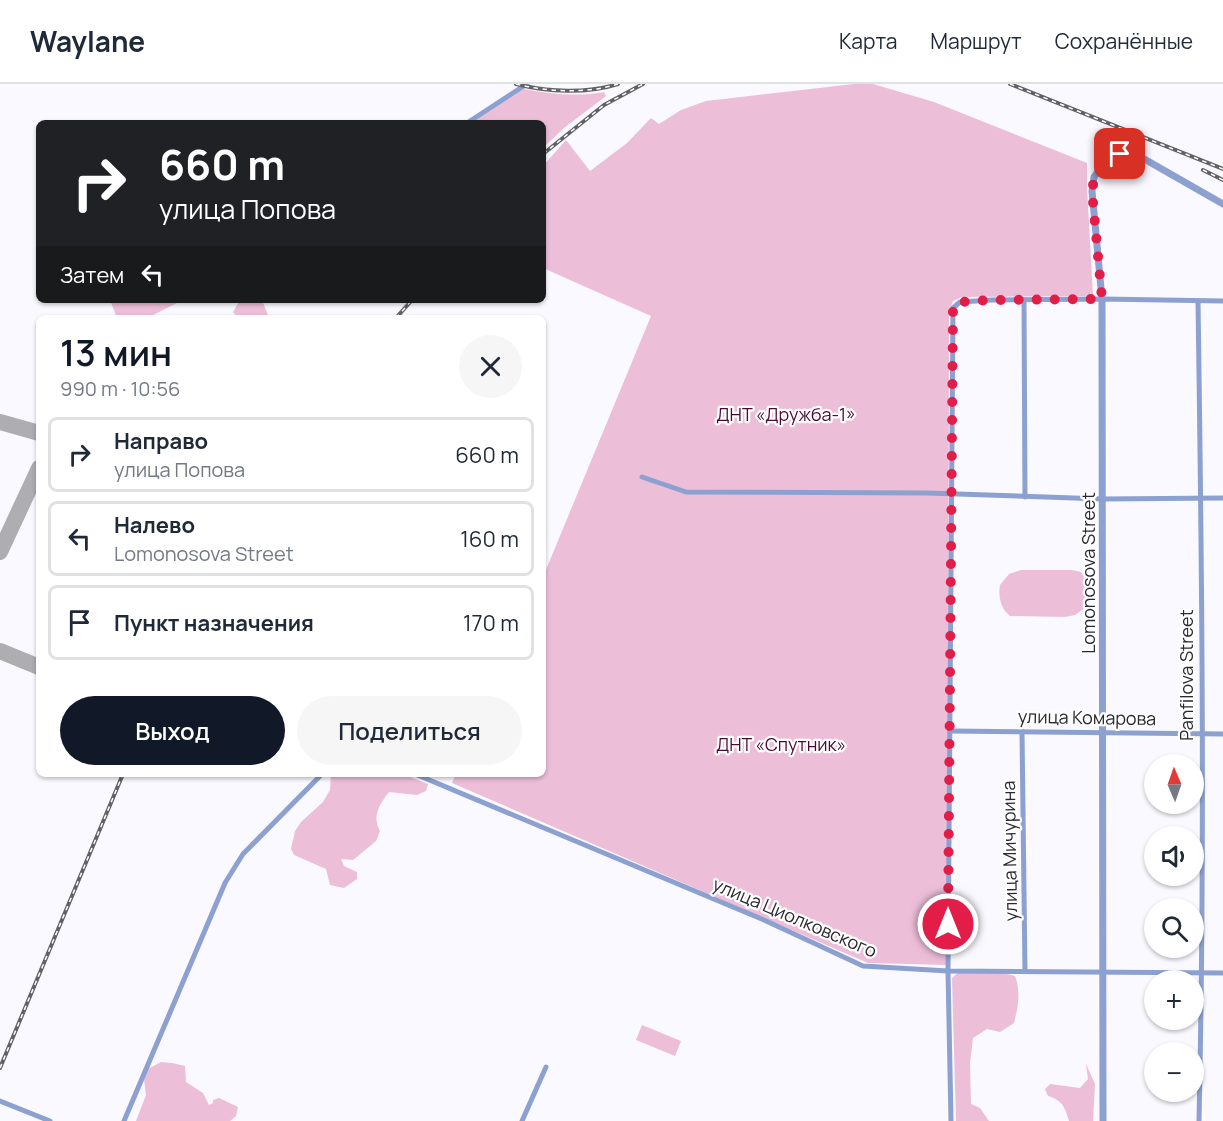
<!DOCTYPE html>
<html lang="ru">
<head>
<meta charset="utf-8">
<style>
  body { margin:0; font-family:Manrope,sans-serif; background:#f6f6f7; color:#1f2937; height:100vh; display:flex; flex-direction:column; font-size:22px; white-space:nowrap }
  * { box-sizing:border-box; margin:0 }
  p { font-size:20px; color:#747a83 }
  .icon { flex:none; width:33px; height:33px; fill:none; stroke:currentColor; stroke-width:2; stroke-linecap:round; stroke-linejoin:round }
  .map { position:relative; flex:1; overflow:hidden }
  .panel { position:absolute; left:36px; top:231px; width:510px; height:462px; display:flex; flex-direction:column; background:#fff; border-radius:9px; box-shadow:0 2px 4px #0004 }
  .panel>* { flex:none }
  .guide { position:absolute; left:36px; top:36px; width:510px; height:183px; border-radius:9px; box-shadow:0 2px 4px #0004; background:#202124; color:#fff; overflow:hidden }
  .needle { width:39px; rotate:358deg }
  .controls { position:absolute; left:1144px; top:670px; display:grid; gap:12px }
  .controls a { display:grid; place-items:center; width:60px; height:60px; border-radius:50%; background:#fff; box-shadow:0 2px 4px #0004; font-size:30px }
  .pin { position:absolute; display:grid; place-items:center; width:51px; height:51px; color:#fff; margin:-26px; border-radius:12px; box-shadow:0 3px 9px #0006 }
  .me { position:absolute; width:66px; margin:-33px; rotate:0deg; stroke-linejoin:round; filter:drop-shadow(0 0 4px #0008) }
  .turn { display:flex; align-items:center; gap:21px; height:126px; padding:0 24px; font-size:27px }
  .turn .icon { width:78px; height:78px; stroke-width:2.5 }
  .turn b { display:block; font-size:42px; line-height:51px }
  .then { display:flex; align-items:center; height:57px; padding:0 24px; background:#0003; gap:12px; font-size:22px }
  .round { display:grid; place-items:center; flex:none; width:63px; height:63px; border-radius:32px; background:#f6f6f7 }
  .overview { display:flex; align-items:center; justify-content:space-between; height:102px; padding:0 24px }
  h1 { font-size:36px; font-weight:600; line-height:45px; color:#111827 }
  .action { display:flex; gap:12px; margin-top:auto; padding:12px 24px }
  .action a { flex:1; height:69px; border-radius:36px; background:#111827; color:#fff; font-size:24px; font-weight:600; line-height:69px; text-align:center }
  .action a+a { background:#f6f6f7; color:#1f2937 }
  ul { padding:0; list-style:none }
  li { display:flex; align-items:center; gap:18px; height:75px; margin:0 12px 9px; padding:0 12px; border:3px solid #e0e1e3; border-radius:9px }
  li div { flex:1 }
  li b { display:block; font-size:22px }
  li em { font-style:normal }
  header { display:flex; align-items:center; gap:36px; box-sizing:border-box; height:84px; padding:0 30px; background:#fff; border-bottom:2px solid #e0e1e3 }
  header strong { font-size:28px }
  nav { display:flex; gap:33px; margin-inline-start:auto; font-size:21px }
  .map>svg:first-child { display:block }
  .green { fill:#edbed8 }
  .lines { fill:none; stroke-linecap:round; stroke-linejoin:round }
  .taxiway { stroke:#adadb2; stroke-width:16 }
  .minor { stroke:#8ca1cf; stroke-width:5 }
  .tertiary { stroke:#8ca1cf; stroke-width:7 }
  .rail-casing { stroke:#616166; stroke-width:4 }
  .rail { stroke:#fff; stroke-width:1.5; stroke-dasharray:4.5; stroke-linecap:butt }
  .route { stroke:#e11d48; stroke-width:10; stroke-dasharray:0 18 }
  .labels { text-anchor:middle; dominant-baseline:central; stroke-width:4.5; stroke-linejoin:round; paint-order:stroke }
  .park-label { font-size:18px; fill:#490a35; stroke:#fff }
  .street-label { font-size:18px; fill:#2a2a2e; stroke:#fff }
</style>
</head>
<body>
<header>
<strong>Waylane</strong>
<nav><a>Карта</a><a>Маршрут</a><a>Сохранённые</a></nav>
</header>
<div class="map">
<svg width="1223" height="1037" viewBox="0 0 1223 1037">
  <rect width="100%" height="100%" fill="#f9f9ff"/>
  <g class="green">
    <path d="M 854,0 L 873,0 L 934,18 L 1087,79 L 1087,103 L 1093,212 L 962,213 L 953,217 L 949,228 L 948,881 L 868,879 L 452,699 L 456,690 L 543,690 L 543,493 L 651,232 L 543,184 L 543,82 L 566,56 L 590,87 L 627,59 L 651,34 L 659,40 L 681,26 L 706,17 Z"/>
    <path d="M 524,5 C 551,10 577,13 604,8 L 606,12 L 564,44 L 543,64 L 543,39 L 471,39 Z"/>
    <path d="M 110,216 L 183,216 L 147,234 L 117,234 Z"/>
    <path d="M 240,216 L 262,216 L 269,234 L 238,234 L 233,228 Z"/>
    <path d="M 1021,486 L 1072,486 L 1081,488 C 1088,498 1089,512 1085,524 L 1075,531 L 1065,533 L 1010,532 C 1001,525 998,513 1000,501 L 1009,490 Z"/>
    <path d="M 331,690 L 373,690 L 390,692 L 394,690 L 402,690 L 428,700 L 426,707 L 417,711 L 389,708 C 379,721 372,732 380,747 L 376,757 L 353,776 L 341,775 L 344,782 L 357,788 L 357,795 L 344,804 L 330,801 L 326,785 L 294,771 L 291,765 L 295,747 L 301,738 L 323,718 L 330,706 Z"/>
    <path d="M 960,887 L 996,887 L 1015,892 C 1021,908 1018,923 1014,939 L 1000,948 L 987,945 L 973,954 L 970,979 L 971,1020 L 980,1024 L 989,1037 L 956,1037 L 952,894 Z"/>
    <path d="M 642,941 L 681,957 L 675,972 L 636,956 Z"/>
    <path d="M 161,978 L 172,979 L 185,982 L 186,998 L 203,1009 L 209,1021 L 213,1019 L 213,1016 L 219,1014 L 238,1023 L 236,1032 L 230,1037 L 136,1037 L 146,1011 L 144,995 L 148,985 Z"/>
    <path d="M 1086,980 L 1095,1000 L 1093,1037 L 1069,1037 C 1065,1023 1062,1016 1048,1012 L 1045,1005 L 1050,1000 L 1080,1004 L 1088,995 Z"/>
  </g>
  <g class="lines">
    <g class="taxiway">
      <path d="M 0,338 L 39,349"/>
      <path d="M 0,468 L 39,384"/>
      <path d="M 0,567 L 39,583"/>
    </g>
    <g class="minor">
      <path d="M 467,39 L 527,0"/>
      <path d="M 1024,216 L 1025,413"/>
      <path d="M 1198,217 C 1202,490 1205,764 1199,1037"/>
      <path d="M 642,393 L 686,408 L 927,409 L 1103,415 L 1223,414"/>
      <path d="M 950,647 L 1223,650"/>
      <path d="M 1022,647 L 1025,887"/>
      <path d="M 415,690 L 764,836 L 863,882 L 948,887 L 1223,889"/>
      <path d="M 0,1017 L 50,1037"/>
      <path d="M 124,1037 L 225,799 L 243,770 L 322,690"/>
      <path d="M 522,1037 L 546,983"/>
      <path d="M 951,1037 L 948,887 L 953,224 L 960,218 L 992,216 L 1102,215 L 1223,217"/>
    </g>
    <path class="tertiary" d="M 1103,1037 L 1102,215 L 1092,107 L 1094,93 L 1102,82 L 1121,70 L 1139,72 L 1223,120"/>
    <g class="rail-casing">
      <g id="rail">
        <path d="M 516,0 C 548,8 586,10 618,0"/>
        <path d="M 1010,0 L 1223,85"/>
        <path d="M 543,70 L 604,21 L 643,0"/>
        <path d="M 1203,86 L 1223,96"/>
        <path d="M 396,234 L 412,216"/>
        <path d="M 0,984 L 123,690"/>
      </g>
    </g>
    <use href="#rail" class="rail"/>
  </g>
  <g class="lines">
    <path class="route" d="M 948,840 L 953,224 L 960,218 L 992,216 L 1102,215 L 1092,107 C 1095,85 1102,82 1120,70"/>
  </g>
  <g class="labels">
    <g class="park-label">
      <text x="786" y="330">ДНТ «Дружба-1»</text>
      <text x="781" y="660">ДНТ «Спутник»</text>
    </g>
    <g class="street-label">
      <text transform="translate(1088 489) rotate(-90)">Lomonosova Street</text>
      <text transform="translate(1186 591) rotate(-90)">Panfilova Street</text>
      <text transform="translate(1087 633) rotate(1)">улица Комарова</text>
      <text transform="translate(1009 767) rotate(-91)">улица Мичурина</text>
      <text transform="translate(795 833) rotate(23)">улица Циолковского</text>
    </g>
  </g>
</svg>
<div class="controls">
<a><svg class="needle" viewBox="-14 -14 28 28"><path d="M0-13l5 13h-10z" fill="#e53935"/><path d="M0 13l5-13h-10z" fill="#747a83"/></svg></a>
<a><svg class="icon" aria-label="sound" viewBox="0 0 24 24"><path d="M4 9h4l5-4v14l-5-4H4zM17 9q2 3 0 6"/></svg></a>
<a><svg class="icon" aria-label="search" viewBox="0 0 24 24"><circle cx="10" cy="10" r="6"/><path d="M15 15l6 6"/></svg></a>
<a>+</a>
<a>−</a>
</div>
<div class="pin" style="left:1120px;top:70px;background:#d93025"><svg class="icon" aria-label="arrive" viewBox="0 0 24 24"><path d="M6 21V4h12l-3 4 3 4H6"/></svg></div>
<svg class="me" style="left:948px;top:840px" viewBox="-20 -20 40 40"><circle r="17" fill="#e11d48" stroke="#fff" stroke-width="3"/><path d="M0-11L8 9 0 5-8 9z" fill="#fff"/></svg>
<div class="guide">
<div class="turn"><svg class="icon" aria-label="right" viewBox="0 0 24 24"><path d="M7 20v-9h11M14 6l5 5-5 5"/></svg><div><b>660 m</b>улица Попова</div></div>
<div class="then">Затем<svg class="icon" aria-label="left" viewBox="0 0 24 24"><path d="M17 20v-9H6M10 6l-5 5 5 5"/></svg></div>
</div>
<section class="panel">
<div class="overview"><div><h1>13 мин</h1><p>990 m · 10:56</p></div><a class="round"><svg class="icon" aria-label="close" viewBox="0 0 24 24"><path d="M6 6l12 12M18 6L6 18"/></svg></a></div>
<ul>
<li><svg class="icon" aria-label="right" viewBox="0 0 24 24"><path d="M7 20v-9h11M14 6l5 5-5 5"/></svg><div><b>Направо</b><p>улица Попова</p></div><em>660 m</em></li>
<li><svg class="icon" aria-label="left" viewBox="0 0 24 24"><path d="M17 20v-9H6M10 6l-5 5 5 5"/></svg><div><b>Налево</b><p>Lomonosova Street</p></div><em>160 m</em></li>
<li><svg class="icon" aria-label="arrive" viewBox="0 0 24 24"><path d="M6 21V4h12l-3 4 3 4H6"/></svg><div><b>Пункт назначения</b></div><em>170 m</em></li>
</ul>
<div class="action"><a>Выход</a><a>Поделиться</a></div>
</section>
</div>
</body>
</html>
